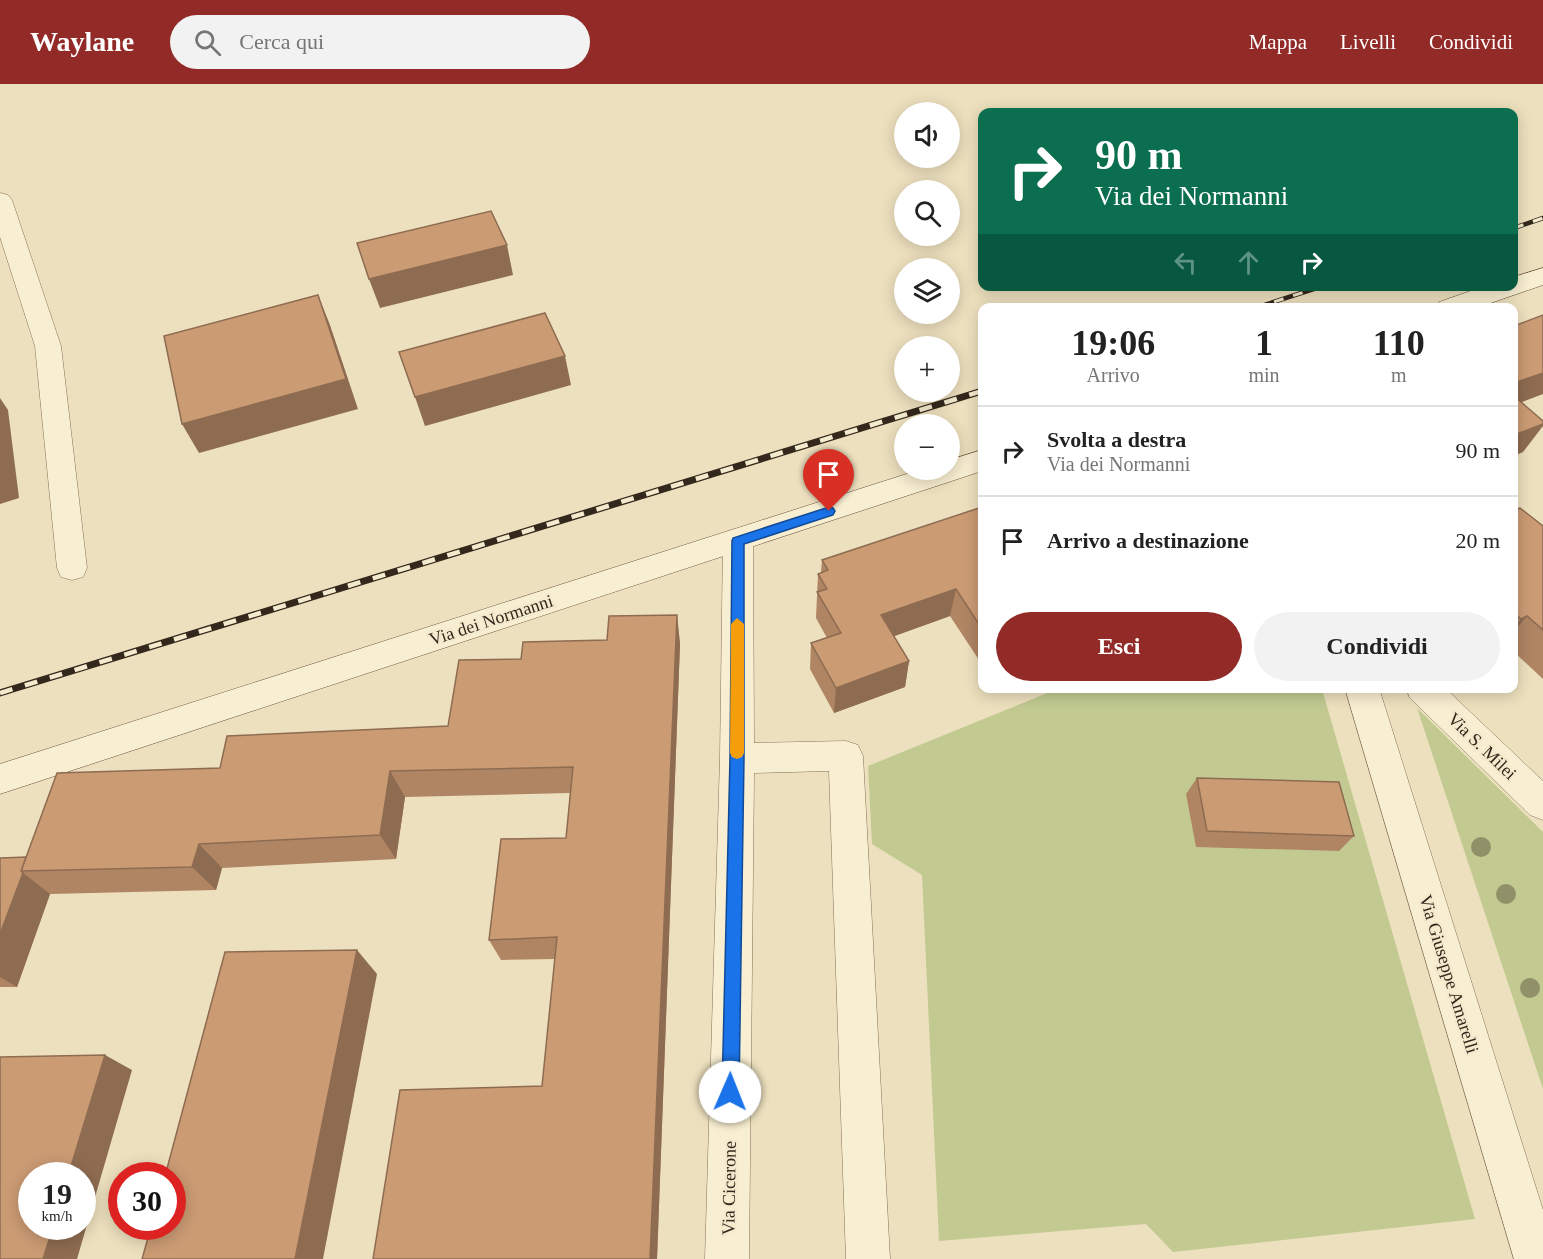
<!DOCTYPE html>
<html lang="it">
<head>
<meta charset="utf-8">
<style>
  body { margin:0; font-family:"Times New Roman",serif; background:#f2f2f2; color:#222; height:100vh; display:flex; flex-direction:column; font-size:22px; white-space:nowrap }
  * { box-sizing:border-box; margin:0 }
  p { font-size:20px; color:#767676 }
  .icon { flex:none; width:33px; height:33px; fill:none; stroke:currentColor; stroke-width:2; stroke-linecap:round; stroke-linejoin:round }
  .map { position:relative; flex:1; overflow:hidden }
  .details { position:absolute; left:978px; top:219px; width:540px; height:390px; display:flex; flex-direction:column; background:#fff; border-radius:12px; box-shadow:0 3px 15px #0003 }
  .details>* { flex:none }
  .guide { position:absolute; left:978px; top:24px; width:540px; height:183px; border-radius:12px; box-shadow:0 3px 15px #0003; background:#0b6e4f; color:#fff; overflow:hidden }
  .fabs { position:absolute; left:894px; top:18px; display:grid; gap:12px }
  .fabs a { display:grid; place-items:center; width:66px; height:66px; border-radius:50%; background:#fff; box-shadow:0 3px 15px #0003; font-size:30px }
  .speed { position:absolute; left:18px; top:1078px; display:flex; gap:12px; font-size:30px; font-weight:700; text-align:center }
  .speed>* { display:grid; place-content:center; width:78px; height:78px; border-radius:50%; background:#fff; box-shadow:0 3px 15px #0003; line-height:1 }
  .speed small { font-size:15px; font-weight:400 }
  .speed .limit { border:9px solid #d22; background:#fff; color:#111 }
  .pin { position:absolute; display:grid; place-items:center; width:51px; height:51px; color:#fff; margin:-62px -26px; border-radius:50% 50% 50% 0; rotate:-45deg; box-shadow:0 0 6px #0007 }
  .pin .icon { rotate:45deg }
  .me { position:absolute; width:66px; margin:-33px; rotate:1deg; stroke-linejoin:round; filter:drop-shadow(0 0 4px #0008) }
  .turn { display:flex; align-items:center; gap:21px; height:126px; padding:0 18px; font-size:27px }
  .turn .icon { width:78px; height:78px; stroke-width:2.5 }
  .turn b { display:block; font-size:42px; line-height:51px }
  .lanes { display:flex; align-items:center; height:57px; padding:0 18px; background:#0003; justify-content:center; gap:30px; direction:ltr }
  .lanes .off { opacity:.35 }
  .eta { display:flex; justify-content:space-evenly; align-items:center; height:102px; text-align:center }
  .eta b { font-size:36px; font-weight:600; line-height:42px }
  .button { display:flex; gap:12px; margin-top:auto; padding:12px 18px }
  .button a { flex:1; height:69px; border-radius:36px; background:#922b28; color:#fff; font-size:24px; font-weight:600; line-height:69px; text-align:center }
  .button a+a { background:#f2f2f2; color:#222 }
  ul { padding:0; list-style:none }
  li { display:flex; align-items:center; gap:18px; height:90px; padding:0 18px; border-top:2px solid #e0e0e0 }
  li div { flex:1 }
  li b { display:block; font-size:22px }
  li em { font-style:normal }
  header { display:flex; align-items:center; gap:36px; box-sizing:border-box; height:84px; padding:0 30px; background:#922b28; color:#fff }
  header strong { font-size:28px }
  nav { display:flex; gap:33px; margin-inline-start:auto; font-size:21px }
  .search { width:420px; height:54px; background:#f2f2f2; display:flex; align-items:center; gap:15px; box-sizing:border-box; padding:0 21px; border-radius:33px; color:#767676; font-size:22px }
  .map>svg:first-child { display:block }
  .green { fill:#c2ca92 }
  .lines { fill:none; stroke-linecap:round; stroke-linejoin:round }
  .street-casing { stroke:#847157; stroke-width:1 }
  .secondary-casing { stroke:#66523b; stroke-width:1 }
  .street { fill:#f8eed1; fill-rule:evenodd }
  .secondary { fill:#f8eed1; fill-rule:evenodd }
  .rail-far1-casing { stroke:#34281c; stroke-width:4.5 }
  .rail-casing { stroke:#34281c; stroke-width:7 }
  .rail-far1 { stroke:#f4eacd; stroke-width:3; stroke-dasharray:10; stroke-linecap:butt }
  .rail { stroke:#f4eacd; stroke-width:4.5; stroke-dasharray:13; stroke-linecap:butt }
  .tree { fill:#909168 }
  .wall { fill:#af8564 }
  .shaded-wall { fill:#8e6c51 }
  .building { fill:#cb9b74; stroke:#8e6c51; stroke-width:1.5 }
  .route { fill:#1a73e8; stroke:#114b97; stroke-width:1.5 }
  .slow { fill:#f59e0b }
  .labels { text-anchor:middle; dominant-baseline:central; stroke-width:5; stroke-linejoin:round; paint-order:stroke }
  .street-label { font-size:18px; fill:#34281c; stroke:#f4eacd }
</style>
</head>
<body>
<header>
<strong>Waylane</strong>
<div class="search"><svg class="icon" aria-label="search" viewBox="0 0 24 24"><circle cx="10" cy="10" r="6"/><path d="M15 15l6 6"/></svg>Cerca qui</div>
<nav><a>Mappa</a><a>Livelli</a><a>Condividi</a></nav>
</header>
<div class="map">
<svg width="1543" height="1175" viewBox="0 0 1543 1175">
  <rect width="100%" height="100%" fill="#ede0be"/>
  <g class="green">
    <path d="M 1057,605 L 1322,605 L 1475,1135 L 1173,1168 L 1146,1140 L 939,1157 L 922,791 L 872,760 L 868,682 Z"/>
    <path d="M 1417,624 L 1543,748 L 1543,1005 Z"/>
  </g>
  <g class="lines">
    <g class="street-casing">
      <g id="street">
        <path d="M 0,109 L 8,111 L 12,116 L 61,262 L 87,484 L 83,493 L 72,496 L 61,493 L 57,484 L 35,262 L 0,153 Z"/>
        <path d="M 738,445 L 749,449 L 753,457 L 754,659 L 846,657 L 858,661 L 863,672 L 890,1175 L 846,1175 L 829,687 L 754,689 L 749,1175 L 705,1175 L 720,674 L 723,457 L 727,449 Z"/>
        <path d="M 1345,604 L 1379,604 L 1543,1126 L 1543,1175 L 1514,1175 Z"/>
        <path d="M 1406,604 L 1445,604 L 1543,697 L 1543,736 L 1530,731 L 1410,614 Z"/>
      </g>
    </g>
    <g class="secondary-casing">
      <g id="secondary">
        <path d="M 1543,184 L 1543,201 L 1476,224 L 1435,224 L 1439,218 L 1485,202 L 1514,202 L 1514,193 Z"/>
        <path d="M 982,366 L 982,387 L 0,710 L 0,680 L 919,386 L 950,386 L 950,376 Z"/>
      </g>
    </g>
    <use href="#street" class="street"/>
    <use href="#secondary" class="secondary"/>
    <g class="rail-far1-casing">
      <g id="rail-far1">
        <path d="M 1514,144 L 1543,134"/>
        <path d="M 1255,224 L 1323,202"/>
      </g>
    </g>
    <g class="rail-casing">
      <path id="rail" d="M 0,609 L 982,307"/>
    </g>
    <use href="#rail-far1" class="rail-far1"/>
    <use href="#rail" class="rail"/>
  </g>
  <g class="tree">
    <circle cx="1481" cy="763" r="10"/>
    <circle cx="1506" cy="810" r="10"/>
    <circle cx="1530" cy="904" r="10"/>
  </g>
  <g class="wall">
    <path d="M 982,423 L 982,579 L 981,579 L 950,532 L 894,552 L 909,577 L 905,603 L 834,629 L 810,585 L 811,559 L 827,554 L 816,534 L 818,490 L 821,488 L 822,476 Z"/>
    <path d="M 1514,427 L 1543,442 L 1543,595 L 1514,568 Z"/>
    <path d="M 677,531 L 680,560 L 657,1175 L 373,1175 L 542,1002 L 555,875 L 501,876 L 489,856 L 566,754 L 570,709 L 405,713 L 396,775 L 222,784 L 216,806 L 50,810 L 17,903 L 0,903 L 0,774 L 26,773 L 220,684 L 448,642 L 521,575 L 607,556 Z"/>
    <path d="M 1197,694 L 1354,752 L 1339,767 L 1196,763 L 1186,710 Z"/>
  </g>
  <g class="shaded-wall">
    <path d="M 507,161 L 513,191 L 380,224 L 369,195 Z"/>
    <path d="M 318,211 L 330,241 L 358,325 L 199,369 L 182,340 Z"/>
    <path d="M 565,272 L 571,301 L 425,342 L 415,313 Z"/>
    <path d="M 1543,289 L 1543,310 L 1514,321 L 1514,299 Z"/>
    <path d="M 0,314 L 8,326 L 19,414 L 0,420 Z"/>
    <path d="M 1543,340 L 1543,342 L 1523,368 L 1514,372 L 1514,351 Z"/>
    <path d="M 956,505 L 950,532 L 878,558 L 881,531 Z"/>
    <path d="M 677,531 L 680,560 L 657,1175 L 650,1175 Z"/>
    <path d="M 1527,532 L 1514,547 L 1514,544 L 1521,535 Z"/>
    <path d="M 909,577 L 905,603 L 834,629 L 836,604 Z"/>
    <path d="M 390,687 L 405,713 L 396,775 L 380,751 Z"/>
    <path d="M 199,760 L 222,784 L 216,806 L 192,783 Z"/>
    <path d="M 23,789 L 50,810 L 17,903 L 0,893 L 0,850 Z"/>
    <path d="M 357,866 L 377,890 L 323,1175 L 295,1175 Z"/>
    <path d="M 105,971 L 132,986 L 77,1175 L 43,1175 L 53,1143 L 82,1143 L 82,1092 L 68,1092 Z"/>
  </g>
  <g class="building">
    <path d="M 491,127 L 507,161 L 369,195 L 357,159 Z"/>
    <path d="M 318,211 L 346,295 L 182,340 L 164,252 Z"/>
    <path d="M 545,229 L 565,272 L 415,313 L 399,268 Z"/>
    <path d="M 1543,231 L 1543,289 L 1514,299 L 1514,242 Z"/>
    <path d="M 1514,312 L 1543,337 L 1543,340 L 1514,351 Z"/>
    <path d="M 982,423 L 982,545 L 956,505 L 881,531 L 909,577 L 836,604 L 811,559 L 841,549 L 817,508 L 827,505 L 818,490 L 828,486 L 822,476 Z"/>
    <path d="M 1520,424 L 1543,442 L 1543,546 L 1527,532 L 1521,535 L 1514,529 L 1514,427 Z"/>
    <path d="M 677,531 L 650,1175 L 373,1175 L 400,1006 L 542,1002 L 557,853 L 489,856 L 501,755 L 566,754 L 573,683 L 390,687 L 380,751 L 199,760 L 192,783 L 21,787 L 57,689 L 220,684 L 227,652 L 448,642 L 459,576 L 521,575 L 523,558 L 607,556 L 609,532 Z"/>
    <path d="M 1197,694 L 1339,698 L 1354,752 L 1207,747 Z"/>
    <path d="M 26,773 L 21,787 L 23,789 L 0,850 L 0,774 Z"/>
    <path d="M 357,866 L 295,1175 L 142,1175 L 151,1143 L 172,1143 L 172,1092 L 165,1092 L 225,868 Z"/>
    <path d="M 105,971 L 68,1092 L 32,1092 L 32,1143 L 53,1143 L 43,1175 L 0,1175 L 0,973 Z"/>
  </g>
  <path class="route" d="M 829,423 L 833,424 L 835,427 L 833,431 L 744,460 L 744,674 L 739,1008 L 737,1014 L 730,1016 L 724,1014 L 722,1008 L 730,674 L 732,457 L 733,454 Z"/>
  <path class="slow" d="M 737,534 L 744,540 L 744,669 L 742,673 L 737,675 L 732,673 L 730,669 L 731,540 Z"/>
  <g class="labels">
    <g class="street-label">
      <text transform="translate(491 536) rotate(-18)">Via dei Normanni</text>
      <text transform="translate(1482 662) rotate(44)">Via S. Milei</text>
      <text transform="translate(1449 890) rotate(73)">Via Giuseppe Amarelli</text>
      <text transform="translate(729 1104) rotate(-89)">Via Cicerone</text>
    </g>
  </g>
</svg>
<div class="fabs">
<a><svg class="icon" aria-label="sound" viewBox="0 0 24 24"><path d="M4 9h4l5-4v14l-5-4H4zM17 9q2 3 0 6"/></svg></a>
<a><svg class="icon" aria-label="search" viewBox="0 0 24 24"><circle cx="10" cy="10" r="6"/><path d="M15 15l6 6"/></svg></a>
<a><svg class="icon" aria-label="layers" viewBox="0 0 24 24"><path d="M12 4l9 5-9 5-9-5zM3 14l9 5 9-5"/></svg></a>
<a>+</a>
<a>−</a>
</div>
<div class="speed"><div>19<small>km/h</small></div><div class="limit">30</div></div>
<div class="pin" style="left:829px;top:427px;background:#d93025"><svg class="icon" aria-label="arrive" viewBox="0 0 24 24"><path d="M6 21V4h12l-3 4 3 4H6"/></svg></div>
<svg class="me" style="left:730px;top:1008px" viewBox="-20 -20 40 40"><circle r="19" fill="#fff"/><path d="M0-13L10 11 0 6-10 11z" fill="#1a73e8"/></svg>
<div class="guide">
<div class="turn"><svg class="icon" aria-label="right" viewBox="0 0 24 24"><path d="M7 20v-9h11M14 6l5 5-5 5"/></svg><div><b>90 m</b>Via dei Normanni</div></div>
<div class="lanes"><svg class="icon off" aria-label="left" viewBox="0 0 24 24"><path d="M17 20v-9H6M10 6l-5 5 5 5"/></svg><svg class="icon off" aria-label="ahead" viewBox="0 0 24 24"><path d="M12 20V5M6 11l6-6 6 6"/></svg><svg class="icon" aria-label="right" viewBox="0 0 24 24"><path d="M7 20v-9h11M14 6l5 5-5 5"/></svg></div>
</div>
<section class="details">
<div class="eta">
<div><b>19:06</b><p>Arrivo</p></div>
<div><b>1</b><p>min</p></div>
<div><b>110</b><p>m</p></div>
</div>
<ul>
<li><svg class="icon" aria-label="right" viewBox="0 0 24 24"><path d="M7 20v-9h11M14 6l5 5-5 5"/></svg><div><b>Svolta a destra</b><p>Via dei Normanni</p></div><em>90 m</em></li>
<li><svg class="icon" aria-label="arrive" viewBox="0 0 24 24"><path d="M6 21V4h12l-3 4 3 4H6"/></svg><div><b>Arrivo a destinazione</b></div><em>20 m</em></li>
</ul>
<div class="button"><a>Esci</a><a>Condividi</a></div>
</section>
</div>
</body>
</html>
